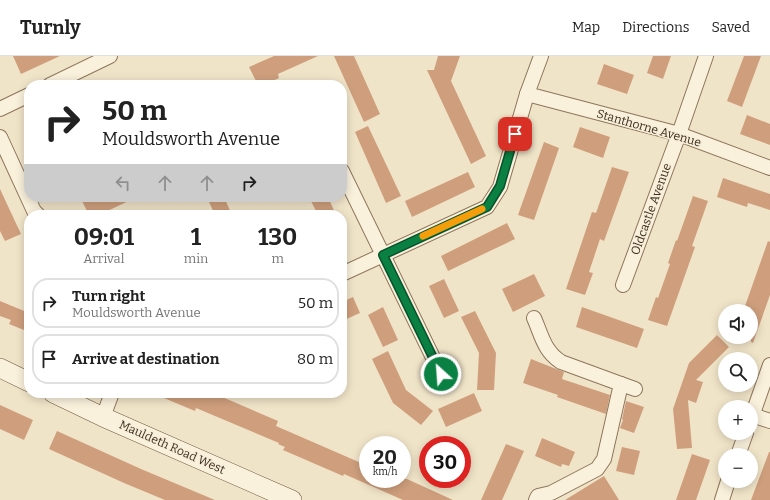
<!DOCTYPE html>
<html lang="en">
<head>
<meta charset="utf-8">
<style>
  body { margin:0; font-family:Bitter,serif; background:#f2f2f2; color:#222; height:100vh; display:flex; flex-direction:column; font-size:15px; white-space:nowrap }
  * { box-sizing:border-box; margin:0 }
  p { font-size:13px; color:#767676 }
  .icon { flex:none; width:22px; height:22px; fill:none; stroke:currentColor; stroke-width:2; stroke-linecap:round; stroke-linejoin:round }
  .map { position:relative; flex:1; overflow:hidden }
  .panel { position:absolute; left:24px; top:154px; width:323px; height:188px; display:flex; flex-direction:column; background:#fff; border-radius:16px; box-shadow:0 2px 10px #0003 }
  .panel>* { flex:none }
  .hud { position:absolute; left:24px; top:24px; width:323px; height:122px; border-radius:16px; box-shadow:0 2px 10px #0003; background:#fff; color:#222; overflow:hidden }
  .fabs { position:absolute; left:718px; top:248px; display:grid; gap:8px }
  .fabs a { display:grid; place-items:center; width:40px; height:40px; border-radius:50%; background:#fff; box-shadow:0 2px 10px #0003; font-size:20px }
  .speed { position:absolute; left:359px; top:380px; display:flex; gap:8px; font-size:20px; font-weight:700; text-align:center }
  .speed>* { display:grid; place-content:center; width:52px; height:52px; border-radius:50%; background:#fff; box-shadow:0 2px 10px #0003; line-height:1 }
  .speed small { font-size:10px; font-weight:400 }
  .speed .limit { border:6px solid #d22; background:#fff; color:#111 }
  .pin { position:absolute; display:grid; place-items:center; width:34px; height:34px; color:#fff; margin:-17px; border-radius:8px; box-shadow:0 2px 6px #0006 }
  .me { position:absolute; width:44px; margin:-22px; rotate:334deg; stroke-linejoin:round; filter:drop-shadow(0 0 3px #0008) }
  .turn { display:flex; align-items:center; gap:14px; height:84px; padding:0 12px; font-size:18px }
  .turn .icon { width:52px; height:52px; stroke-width:2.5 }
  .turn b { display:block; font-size:28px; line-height:34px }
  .lanes { display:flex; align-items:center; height:38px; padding:0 12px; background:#0003; justify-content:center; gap:20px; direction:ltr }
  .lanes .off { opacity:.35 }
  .eta { display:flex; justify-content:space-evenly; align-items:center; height:68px; text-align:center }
  .eta b { font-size:24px; font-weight:700; line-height:28px }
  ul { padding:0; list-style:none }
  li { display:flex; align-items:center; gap:12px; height:50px; margin:0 8px 6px; padding:0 4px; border:2px solid #e0e0e0; border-radius:16px }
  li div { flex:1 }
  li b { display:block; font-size:15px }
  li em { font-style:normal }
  header { display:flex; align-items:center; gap:24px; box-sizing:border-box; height:56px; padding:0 20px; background:#fff; border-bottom:1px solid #e0e0e0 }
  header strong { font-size:19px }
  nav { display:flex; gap:22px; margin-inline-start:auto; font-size:14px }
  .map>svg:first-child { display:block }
  .building { fill:#cf9f7d }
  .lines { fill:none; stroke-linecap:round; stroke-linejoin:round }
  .street-casing { stroke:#8d765c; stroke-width:16 }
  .secondary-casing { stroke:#6f573f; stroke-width:20 }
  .street { stroke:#faf1dc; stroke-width:14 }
  .secondary { stroke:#faf1dc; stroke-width:19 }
  .route-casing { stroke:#07532c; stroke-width:10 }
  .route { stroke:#0b8043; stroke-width:7 }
  .slow { stroke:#f59e0b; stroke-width:7 }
  .labels { text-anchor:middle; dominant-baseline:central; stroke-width:3; stroke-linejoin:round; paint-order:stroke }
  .street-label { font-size:12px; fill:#3d2e20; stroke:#f7eed8 }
</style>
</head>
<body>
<header>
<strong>Turnly</strong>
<nav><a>Map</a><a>Directions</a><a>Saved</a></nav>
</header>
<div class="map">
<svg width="770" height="444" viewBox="0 0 770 444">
  <rect width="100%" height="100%" fill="#f0e4c8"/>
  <g class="building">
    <path d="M 13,0 L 60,0 L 21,18 Z"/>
    <path d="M 274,0 L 318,0 L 278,18 L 279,22 L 264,29 L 258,29 L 249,11 Z"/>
    <path d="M 334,0 L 354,0 L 380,58 L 364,66 Z"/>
    <path d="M 438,0 L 460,0 L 451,25 L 486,100 L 471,108 L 427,14 L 434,14 Z"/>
    <path d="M 653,0 L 671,0 L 663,23 L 647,17 Z"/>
    <path d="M 744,0 L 761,0 L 742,51 L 727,45 Z"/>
    <path d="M 604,8 L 634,19 L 627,38 L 597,28 Z"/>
    <path d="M 747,59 L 770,68 L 770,89 L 740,78 Z"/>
    <path d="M 368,70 L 401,140 L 386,147 L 355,76 Z"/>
    <path d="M 580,71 L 610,81 L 603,102 L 573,91 Z"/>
    <path d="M 544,86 L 559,92 L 534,164 L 518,159 Z"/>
    <path d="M 612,111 L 629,116 L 604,185 L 600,183 L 589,216 L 593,217 L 585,239 L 566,233 L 592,156 L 596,157 Z"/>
    <path d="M 468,116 L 475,131 L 412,161 L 405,145 Z"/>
    <path d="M 723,122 L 770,138 L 770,154 L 748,147 L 747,151 L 717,141 Z"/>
    <path d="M 0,133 L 21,178 L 5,185 L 0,175 Z"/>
    <path d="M 693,140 L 708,145 L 692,190 L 695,191 L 667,270 L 648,264 L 656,241 L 658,242 L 670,208 L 668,207 L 676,184 L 677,185 Z"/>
    <path d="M 80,141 L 137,141 L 99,159 L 89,159 Z"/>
    <path d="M 220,141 L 224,141 L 232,159 L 215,159 L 209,146 Z"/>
    <path d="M 309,141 L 328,141 L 336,159 L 318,159 Z"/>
    <path d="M 507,167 L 515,183 L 448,215 L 441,200 Z"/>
    <path d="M 768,185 L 770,186 L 770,239 L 753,287 L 751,286 L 751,252 L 745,250 Z"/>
    <path d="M 534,218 L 545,240 L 513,256 L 502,233 Z"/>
    <path d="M 444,223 L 459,255 L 444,262 L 429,230 Z"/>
    <path d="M 353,241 L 360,257 L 342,265 L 342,246 Z"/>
    <path d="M 0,245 L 29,257 L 29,276 L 9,268 L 11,264 L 0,260 Z"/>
    <path d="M 383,251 L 398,284 L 383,291 L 368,259 Z"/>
    <path d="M 582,251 L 644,273 L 637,292 L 576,271 Z"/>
    <path d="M 475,255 L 496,297 L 494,334 L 477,334 L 479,297 L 461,261 Z"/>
    <path d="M 717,279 L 729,291 L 696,324 L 703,326 L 696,347 L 688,344 L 692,392 L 677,393 L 673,353 L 689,307 Z"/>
    <path d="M 388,295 L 406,334 L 433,355 L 421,369 L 393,347 L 372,303 Z"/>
    <path d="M 531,303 L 564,316 L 562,323 L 610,339 L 606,358 L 557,341 L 558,339 L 523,327 Z"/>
    <path d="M 152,337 L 213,337 L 278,365 L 276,370 L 368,410 L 368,423 L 407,423 L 453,444 L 403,444 L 344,418 L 343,420 L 283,394 L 285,391 L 278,388 L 279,387 L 196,352 L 195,355 Z"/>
    <path d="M 474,337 L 482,355 L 446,371 L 438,353 Z"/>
    <path d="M 626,345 L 644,351 L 634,377 L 620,372 L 623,364 L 622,363 Z"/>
    <path d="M 0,349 L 33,364 L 24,384 L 0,373 Z"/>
    <path d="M 57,375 L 141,413 L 215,444 L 165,444 L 124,427 L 49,393 Z"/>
    <path d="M 542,382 L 575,396 L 569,410 L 562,408 L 561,411 L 535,400 Z"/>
    <path d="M 506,388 L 524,395 L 502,444 L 481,444 Z"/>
    <path d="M 622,391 L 640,395 L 634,419 L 616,415 Z"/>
    <path d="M 769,396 L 770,396 L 770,444 L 751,444 Z"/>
    <path d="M 692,398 L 710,404 L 696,444 L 676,444 Z"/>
    <path d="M 604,420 L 619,444 L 565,444 Z"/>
  </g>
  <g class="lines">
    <g class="street-casing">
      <g id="street">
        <path d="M 50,29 L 110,0"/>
        <path d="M 527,38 L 679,78 L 770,112"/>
        <path d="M 0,53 L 29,39"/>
        <path d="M 0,81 L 34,155 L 38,159"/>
        <path d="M 342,115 L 441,318"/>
        <path d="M 342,218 L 487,151 L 500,131 L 527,38 L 541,0"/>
        <path d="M 623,229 L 679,78 L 706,0"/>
        <path d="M 534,262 C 542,280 544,295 561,306 L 621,328 L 604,403 L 597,413 L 551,437 L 538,440 L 536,444"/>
        <path d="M 621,328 L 635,333"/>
        <path d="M 752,359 L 770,365"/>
        <path d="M 103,361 L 112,337"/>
        <path d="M 751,363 L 770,309"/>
        <path d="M 738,399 L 746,377"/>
        <path d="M 722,444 L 728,425"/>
      </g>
    </g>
    <g class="secondary-casing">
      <g id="secondary">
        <path d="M 0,312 L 29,326"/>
        <path d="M 53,337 L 103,361 L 292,444"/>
      </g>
    </g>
    <use href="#street" class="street"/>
    <use href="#secondary" class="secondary"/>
  </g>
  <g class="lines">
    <g class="route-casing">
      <path id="route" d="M 441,318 L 383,199 L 487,151 L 500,130 L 515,78"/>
    </g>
    <use href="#route" class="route"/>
    <path class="slow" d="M 423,180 L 482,153"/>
  </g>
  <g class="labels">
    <g class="street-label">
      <text transform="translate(649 72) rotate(16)">Stanthorne Avenue</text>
      <text transform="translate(651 153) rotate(-70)">Oldcastle Avenue</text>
      <text transform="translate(172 391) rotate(24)">Mauldeth Road West</text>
    </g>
  </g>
</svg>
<div class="fabs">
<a><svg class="icon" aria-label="sound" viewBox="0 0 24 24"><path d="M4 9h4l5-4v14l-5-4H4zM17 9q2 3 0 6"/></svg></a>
<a><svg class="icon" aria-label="search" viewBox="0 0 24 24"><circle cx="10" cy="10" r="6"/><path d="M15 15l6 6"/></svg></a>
<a>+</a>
<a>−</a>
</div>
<div class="speed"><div>20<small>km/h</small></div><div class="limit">30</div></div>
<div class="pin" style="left:515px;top:78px;background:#d93025"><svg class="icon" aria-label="arrive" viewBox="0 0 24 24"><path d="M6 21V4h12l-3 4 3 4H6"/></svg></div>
<svg class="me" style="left:441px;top:318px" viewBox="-20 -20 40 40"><circle r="17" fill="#0b8043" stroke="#fff" stroke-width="3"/><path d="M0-11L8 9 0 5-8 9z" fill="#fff"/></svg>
<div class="hud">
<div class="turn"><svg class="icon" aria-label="right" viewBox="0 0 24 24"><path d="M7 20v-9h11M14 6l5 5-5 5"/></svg><div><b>50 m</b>Mouldsworth Avenue</div></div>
<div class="lanes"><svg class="icon off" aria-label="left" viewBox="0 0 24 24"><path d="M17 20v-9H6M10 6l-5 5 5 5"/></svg><svg class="icon off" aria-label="ahead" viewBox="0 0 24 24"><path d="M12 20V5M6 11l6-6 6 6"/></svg><svg class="icon off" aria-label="ahead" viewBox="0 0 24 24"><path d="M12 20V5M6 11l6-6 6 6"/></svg><svg class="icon" aria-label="right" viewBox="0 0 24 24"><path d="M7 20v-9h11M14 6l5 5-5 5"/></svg></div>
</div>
<section class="panel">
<div class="eta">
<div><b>09:01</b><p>Arrival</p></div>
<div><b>1</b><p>min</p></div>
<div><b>130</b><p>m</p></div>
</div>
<ul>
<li><svg class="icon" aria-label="right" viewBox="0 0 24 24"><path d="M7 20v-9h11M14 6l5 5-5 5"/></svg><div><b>Turn right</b><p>Mouldsworth Avenue</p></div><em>50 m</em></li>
<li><svg class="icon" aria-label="arrive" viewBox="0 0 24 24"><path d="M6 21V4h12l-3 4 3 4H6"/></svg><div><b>Arrive at destination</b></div><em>80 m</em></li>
</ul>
</section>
</div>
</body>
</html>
